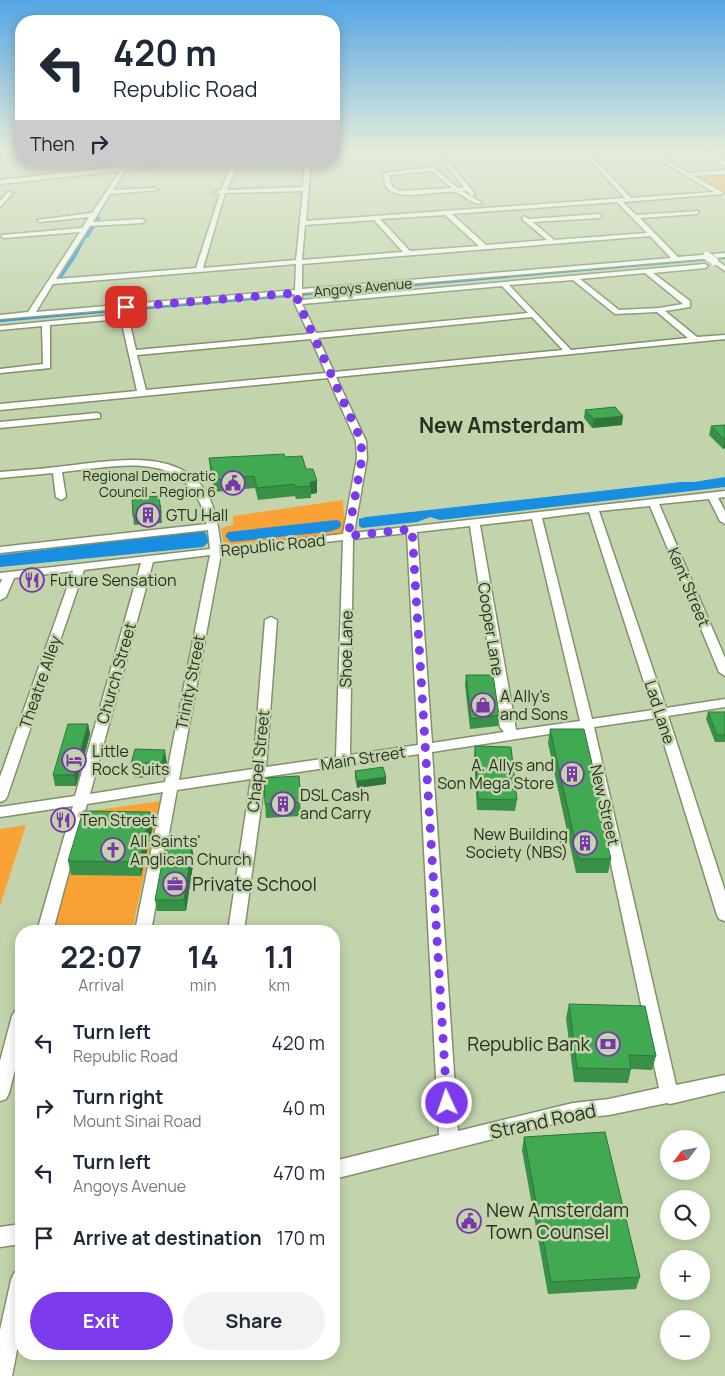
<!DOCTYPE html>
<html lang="en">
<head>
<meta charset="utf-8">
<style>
  body { margin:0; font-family:Manrope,sans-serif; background:#f2f2f3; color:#1f2937; height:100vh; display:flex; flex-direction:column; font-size:19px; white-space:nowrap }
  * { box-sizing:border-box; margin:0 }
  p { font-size:16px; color:#747a83 }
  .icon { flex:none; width:28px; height:28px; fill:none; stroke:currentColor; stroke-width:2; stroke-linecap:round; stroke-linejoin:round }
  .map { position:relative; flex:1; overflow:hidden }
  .panel { position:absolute; left:15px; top:925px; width:325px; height:435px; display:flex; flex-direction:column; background:#fff; border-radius:20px; box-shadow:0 2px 12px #0003 }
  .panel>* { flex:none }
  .banner { position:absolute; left:15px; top:15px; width:325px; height:152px; border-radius:20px; box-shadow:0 2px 12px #0003; background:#fff; color:#1f2937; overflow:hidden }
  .needle { width:32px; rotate:238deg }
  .buttons { position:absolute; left:660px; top:1130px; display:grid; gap:10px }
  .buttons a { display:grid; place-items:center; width:50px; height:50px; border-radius:50%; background:#fff; box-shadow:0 2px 12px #0003; font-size:25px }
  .pin { position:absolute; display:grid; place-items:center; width:42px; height:42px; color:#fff; margin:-21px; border-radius:10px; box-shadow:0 2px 8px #0006 }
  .me { position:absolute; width:55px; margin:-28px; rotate:357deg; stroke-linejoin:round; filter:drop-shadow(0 0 4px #0008) }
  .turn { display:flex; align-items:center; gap:18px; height:105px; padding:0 15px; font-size:22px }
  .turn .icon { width:65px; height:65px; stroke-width:2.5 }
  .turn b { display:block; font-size:35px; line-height:42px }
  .then { display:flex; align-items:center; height:48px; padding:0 15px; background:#0003; gap:10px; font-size:19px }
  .eta { display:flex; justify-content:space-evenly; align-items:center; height:85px; text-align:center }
  .eta b { font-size:30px; font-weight:700; line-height:35px }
  .button { display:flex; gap:10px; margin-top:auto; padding:10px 15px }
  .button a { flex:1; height:58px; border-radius:30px; background:#7c3aed; color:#fff; font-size:20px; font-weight:700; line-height:58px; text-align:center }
  .button a+a { background:#f2f2f3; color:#1f2937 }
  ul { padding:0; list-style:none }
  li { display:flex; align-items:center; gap:15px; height:65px; padding:0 15px }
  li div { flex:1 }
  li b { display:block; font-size:19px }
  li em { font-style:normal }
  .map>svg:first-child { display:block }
  .green { fill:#faa235; fill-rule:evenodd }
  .water { fill:#188ee1 }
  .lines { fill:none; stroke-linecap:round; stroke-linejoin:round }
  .stream { stroke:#188ee1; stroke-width:2 }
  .minor-casing { stroke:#81916b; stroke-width:3 }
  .minor { fill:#fff; fill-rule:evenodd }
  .minor-bridge-casing { stroke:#81916b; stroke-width:9; stroke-linecap:butt }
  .minor-bridge { stroke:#fff; stroke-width:8 }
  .wall { fill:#389147 }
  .shaded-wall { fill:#2e7639 }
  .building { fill:#41a952; stroke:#2e7639 }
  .route { stroke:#7c3aed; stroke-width:9; stroke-dasharray:0 16.2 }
  .labels { text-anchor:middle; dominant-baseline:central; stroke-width:5; stroke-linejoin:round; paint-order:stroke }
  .far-street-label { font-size:14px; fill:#2a3121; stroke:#c3d4ac }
  .far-poi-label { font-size:14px; fill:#2a3121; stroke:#c3d4ac; text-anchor:end }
  .poi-label { font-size:16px; fill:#2a3121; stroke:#c3d4ac; text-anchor:start }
  .street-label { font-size:16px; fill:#2a3121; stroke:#c3d4ac }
  .near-poi-label { font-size:19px; fill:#2a3121; stroke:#c3d4ac; text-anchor:start }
  .near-street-label { font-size:19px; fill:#2a3121; stroke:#c3d4ac }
  .far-town-label { font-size:21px; font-weight:bold; fill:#2a3121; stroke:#c3d4ac }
</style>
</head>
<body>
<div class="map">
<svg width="725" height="1376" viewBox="0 0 725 1376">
  <rect width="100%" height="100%" fill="#c3d4ac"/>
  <g class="green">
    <path d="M 725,173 L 725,192 L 696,176 Z"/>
    <path d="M 343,500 L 345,533 L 224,546 L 221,528 L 233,525 L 233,516 Z"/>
    <path d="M 160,801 L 132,931 L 52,931 L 84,812 ZM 152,826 L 141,876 L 71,875 Z"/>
    <path d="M 26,825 L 0,906 L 0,829 Z"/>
  </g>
  <g class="water">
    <path d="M 97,217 L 100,217 L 100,219 L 88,238 L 86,238 L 76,257 L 61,279 L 58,279 Z"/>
    <path d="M 725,477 L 725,487 L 440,520 L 430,517 L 417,522 L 362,528 L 359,526 L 359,519 L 366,517 L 681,482 L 694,482 Z"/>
    <path d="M 336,520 L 340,521 L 341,526 L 338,529 L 327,532 L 231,542 L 225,536 L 228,532 Z"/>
    <path d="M 199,531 L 205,532 L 210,541 L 203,547 L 0,567 L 0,555 Z"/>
  </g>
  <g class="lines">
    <path class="stream" d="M 0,321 L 725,258"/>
    <g class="minor-casing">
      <g id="minor">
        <path d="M 0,149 L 19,149 L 0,152 Z"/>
        <path d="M 571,149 C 590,149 618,184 631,198 L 714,192 L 640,149 L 645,149 L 689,173 L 725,170 L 725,174 L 694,176 L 722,192 L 722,194 L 623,202 L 636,215 L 699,211 L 697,214 L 640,218 L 678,257 L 725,253 L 725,257 L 302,293 L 302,300 L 705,264 L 708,266 L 705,268 L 653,273 L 690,301 L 690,307 L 665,311 L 697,337 L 725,335 L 725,339 L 336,377 L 366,441 L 367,458 L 354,533 L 725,491 L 725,497 L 718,498 L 725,511 L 725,524 L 720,521 L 709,499 L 659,504 L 725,658 L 725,676 L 719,672 L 650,506 L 599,511 L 666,708 L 725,699 L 725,707 L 668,716 L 725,891 L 725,921 L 719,919 L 717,915 L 656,718 L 594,727 L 676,1085 L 725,1075 L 725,1091 L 670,1104 L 667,1103 L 609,1115 L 573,1119 L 334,1179 L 334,1161 L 439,1135 L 419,754 L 265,777 L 244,931 L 228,931 L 251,779 L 177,790 L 151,931 L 135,931 L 163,792 L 87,804 L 53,931 L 37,931 L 73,806 L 0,817 L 0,807 L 75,796 L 141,563 L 84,570 L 7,797 L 5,800 L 0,802 L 0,777 L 73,571 L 14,578 L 6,597 L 0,600 L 0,584 L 2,579 L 0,579 L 0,573 L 210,549 L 208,530 L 0,553 L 0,547 L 207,524 C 190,447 122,466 62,472 L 66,497 L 61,500 L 56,497 L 53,473 L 0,478 L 0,472 C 22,470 43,469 65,466 C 104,462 166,449 197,481 C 215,498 218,525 221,548 L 343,534 L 357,458 L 356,441 L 328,378 L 0,410 L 0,404 L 137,391 L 121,319 L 50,325 L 50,368 L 0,373 L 0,369 L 43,364 L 42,326 L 0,330 L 0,326 L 124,314 L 128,316 L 136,350 L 309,334 L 294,302 L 295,294 L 0,319 L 0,315 L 28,312 L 80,232 L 4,238 L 1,236 L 2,235 L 82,228 L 89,217 L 40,222 L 37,220 L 92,213 L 120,171 L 0,184 L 0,180 L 124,166 L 198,161 L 125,170 L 113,190 L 155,188 L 158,190 L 110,194 L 93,222 L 142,219 L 145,221 L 142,223 L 90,226 L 56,279 L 196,268 L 220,194 L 213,192 L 221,190 L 233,161 L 239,161 L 227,190 L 303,187 L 305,161 L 311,161 L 306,221 L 625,198 L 595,166 ZM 303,191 L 296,260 L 203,268 L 225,193 ZM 617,202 L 647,233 L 554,240 L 533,222 L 599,218 L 602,216 L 599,214 L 529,219 L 524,216 L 522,219 L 547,240 L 486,245 L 452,214 ZM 445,215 L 479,246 L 410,251 L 380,219 ZM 374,220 L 403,252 L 302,260 L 305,225 ZM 650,236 L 671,258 L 302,289 L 302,264 ZM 296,264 L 295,290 L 36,312 L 53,284 ZM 645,273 L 683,304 L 659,308 L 619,310 L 580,279 ZM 573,280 L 615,314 L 657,312 L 688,338 L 571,350 L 509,285 ZM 502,286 L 528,313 L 316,333 L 302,304 ZM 532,317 L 563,350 L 334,372 L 318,338 ZM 311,339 L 326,373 L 146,390 L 137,355 ZM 589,512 L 653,710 L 592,719 L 542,518 ZM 532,519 L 580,721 L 516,730 L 480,525 ZM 470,526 L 500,727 L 504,732 L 432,743 L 417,532 ZM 407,533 L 418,745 L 350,755 L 353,539 ZM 343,540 L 336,757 L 266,767 L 277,620 L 271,617 L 265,620 L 253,769 L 179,780 L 221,554 ZM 210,555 L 165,782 L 90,794 L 153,562 ZM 582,729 L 659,1088 L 609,1099 L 573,1103 L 458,1131 L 432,752 Z"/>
        <path d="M 692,149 L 698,149 L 725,162 L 725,166 Z"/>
        <path d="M 448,160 L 475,194 L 472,196 L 467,191 L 462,191 L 481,202 L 481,204 C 470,204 463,193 454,192 C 433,189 380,209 384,173 L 433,167 L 458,188 L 464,188 L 445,162 ZM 432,171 L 452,188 L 400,191 L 392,187 L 389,175 Z"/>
        <path d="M 8,192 L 13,193 L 0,207 L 0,201 Z"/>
        <path d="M 712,260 L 716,260 L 725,266 L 725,271 L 712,262 Z"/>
        <path d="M 97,413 L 100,414 L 100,418 L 0,428 L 0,422 Z"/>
        <path d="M 21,1009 L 21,1047 L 9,1093 L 6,1099 L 0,1101 L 0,1061 L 12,1016 L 15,1011 Z"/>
        <path d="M 21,1224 L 21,1244 L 0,1247 L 0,1227 Z"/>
        <path d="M 21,1270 L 21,1330 L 12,1376 L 0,1376 L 0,1330 L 11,1280 L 14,1273 Z"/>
      </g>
    </g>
    <use href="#minor" class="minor"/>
    <g class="minor-bridge-casing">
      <path id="minor-bridge" d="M 707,256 L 714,261"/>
    </g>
    <use href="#minor-bridge" class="minor-bridge"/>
  </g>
  <g class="wall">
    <path d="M 585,410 L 622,425 L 592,428 L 584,418 Z"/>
    <path d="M 725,425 L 725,448 L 723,449 L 709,435 L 711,426 Z"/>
    <path d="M 209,458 L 306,469 L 317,493 L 311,494 L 311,498 L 296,499 L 295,496 L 258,500 L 255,488 L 215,492 L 210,470 Z"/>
    <path d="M 161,505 L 162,523 L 134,525 L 133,516 Z"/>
    <path d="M 466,675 L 499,715 L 498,726 L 470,729 L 465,685 Z"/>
    <path d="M 708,712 L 725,712 L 725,742 L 715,742 L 706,719 Z"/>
    <path d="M 88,724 L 90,734 L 76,786 L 55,786 L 53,775 Z"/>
    <path d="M 550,729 L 604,815 L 602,824 L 611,859 L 608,873 L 576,873 L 548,743 Z"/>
    <path d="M 475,746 L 517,800 L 515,811 L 477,810 L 474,756 Z"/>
    <path d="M 135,749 L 167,764 L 164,776 L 134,778 L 131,764 Z"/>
    <path d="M 355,771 L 386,777 L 386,784 L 357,788 L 355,778 Z"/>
    <path d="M 299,776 L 301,816 L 266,818 L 265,804 Z"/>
    <path d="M 150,812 L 153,826 L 141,876 L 71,875 L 68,861 Z"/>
    <path d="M 194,858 L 186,911 L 157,911 L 155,900 Z"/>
    <path d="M 569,1004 L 656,1056 L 652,1070 L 631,1069 L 628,1083 L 574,1082 L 566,1018 Z"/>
    <path d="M 524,1137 L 640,1277 L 636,1289 L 548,1294 L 522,1150 Z"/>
  </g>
  <g class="shaded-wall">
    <path d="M 623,416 L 622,425 L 592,428 L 594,419 Z"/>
    <path d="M 725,440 L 725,448 L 723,449 Z"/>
    <path d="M 317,481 L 317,493 L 311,494 L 311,486 L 310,482 Z"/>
    <path d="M 88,724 L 90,734 L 76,786 L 74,775 Z"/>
    <path d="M 165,750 L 167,764 L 164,776 L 162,762 Z"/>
    <path d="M 386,777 L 386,784 L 357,788 L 357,781 Z"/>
    <path d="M 150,812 L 153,826 L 141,876 L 139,862 Z"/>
    <path d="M 192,847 L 194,858 L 186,911 L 184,900 Z"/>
  </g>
  <g class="building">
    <path d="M 615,407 L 623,416 L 594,419 L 585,410 Z"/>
    <path d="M 725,425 L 725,440 L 711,426 Z"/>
    <path d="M 284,454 L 285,457 L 302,456 L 306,469 L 313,469 L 317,481 L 310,482 L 311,486 L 295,487 L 294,484 L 257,488 L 254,476 L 214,480 L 209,458 Z"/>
    <path d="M 159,496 L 161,513 L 133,516 L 132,498 Z"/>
    <path d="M 466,675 L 493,675 L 499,715 L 471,719 Z"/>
    <path d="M 708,712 L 725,712 L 725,735 L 717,735 Z"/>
    <path d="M 68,724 L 88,724 L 74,775 L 53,775 Z"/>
    <path d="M 550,729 L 584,729 L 604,815 L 600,815 L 611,859 L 579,859 Z"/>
    <path d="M 475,746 L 511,747 L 517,800 L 478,799 Z"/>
    <path d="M 135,749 L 165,750 L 162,762 L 131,764 Z"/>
    <path d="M 383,767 L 386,777 L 357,781 L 355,771 Z"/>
    <path d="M 299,776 L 301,802 L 265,804 L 264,778 Z"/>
    <path d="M 83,811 L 150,812 L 139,862 L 68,861 Z"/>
    <path d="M 165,847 L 192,847 L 184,900 L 155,900 Z"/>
    <path d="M 569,1004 L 645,1006 L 656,1056 L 629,1055 L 631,1069 L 577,1068 Z"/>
    <path d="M 605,1132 L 640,1277 L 551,1282 L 524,1137 Z"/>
  </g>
  <linearGradient id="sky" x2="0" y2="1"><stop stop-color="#55a5e5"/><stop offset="0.44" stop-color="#e4ecda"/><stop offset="1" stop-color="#e4ecda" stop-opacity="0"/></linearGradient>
  <rect width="725" height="341" fill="url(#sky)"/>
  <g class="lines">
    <path class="route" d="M 126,307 L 297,293 L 298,302 L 361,440 L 362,458 L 348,536 L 412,529 L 447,1103"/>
  </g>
  <defs>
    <g id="civic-ring" transform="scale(1.25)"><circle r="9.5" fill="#c3d4ac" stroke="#7937ac" stroke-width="1.5"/><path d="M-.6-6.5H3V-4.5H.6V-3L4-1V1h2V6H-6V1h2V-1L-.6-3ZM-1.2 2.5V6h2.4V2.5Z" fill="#7937ac"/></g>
    <g id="building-ring" transform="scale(1.25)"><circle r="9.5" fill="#c3d4ac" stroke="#7937ac" stroke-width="1.5"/><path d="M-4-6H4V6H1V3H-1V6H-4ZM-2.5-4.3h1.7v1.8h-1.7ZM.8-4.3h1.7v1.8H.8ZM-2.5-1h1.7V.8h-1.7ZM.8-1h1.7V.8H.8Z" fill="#7937ac"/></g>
    <g id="restaurant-ring" transform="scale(1.25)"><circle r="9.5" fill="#c3d4ac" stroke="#7937ac" stroke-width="1.5"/><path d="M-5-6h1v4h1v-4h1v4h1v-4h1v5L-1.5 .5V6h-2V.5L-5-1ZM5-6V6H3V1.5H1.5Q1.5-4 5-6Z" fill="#7937ac"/></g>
    <g id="shop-ring" transform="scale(1.25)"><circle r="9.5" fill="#c3d4ac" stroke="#7937ac" stroke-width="1.5"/><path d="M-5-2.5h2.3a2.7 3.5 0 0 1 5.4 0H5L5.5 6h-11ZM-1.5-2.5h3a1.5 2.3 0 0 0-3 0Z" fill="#7937ac"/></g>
    <g id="hotel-ring" transform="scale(1.25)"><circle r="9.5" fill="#c3d4ac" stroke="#7937ac" stroke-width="1.5"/><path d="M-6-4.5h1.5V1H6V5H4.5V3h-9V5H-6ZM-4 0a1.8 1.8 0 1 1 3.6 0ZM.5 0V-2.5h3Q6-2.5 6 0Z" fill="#7937ac"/></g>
    <g id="church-ring" transform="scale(1.25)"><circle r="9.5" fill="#c3d4ac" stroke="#7937ac" stroke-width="1.5"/><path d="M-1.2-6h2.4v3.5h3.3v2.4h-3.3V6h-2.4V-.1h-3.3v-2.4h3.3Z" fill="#7937ac"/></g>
    <g id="office-ring" transform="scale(1.25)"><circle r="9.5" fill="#c3d4ac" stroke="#7937ac" stroke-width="1.5"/><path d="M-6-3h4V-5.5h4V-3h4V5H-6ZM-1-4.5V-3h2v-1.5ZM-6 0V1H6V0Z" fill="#7937ac"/></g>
    <g id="bank-ring" transform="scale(1.25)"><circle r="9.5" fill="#c3d4ac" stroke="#7937ac" stroke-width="1.5"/><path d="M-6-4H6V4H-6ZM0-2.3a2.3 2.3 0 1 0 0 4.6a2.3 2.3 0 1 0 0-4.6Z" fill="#7937ac"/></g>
  </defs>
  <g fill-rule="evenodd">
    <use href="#civic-ring" x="233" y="483"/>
    <use href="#building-ring" x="148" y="515"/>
    <use href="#restaurant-ring" x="32" y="580"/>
    <use href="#shop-ring" x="483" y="705"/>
    <use href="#hotel-ring" x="74" y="760"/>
    <use href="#building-ring" x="572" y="774"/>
    <use href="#building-ring" x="283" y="804"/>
    <use href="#restaurant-ring" x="63" y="820"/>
    <use href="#building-ring" x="585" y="843"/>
    <use href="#church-ring" x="113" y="850"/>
    <use href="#office-ring" x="175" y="884"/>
    <use href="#bank-ring" x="608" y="1044"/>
    <use href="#civic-ring" x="469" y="1221"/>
  </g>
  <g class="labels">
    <g class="far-street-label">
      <text transform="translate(363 287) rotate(-5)">Angoys Avenue</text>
    </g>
    <g class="far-poi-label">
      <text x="216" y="475">Regional Democratic<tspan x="216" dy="16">Council - Region 6</tspan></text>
    </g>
    <g class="poi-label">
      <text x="166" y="515">GTU Hall</text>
      <text x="50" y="580">Future Sensation</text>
      <text x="500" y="696">A Ally's<tspan x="500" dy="18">and Sons</tspan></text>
      <text x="92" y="751">Little<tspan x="92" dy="18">Rock Suits</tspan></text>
      <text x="554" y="765" text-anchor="end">A. Allys and<tspan x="554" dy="18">Son Mega Store</tspan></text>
      <text x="300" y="795">DSL Cash<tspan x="300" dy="18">and Carry</tspan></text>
      <text x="80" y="820">Ten Street</text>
      <text x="568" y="834" text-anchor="end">New Building<tspan x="568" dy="18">Society (NBS)</tspan></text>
      <text x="130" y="841">All Saints'<tspan x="130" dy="18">Anglican Church</tspan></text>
    </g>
    <g class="street-label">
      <text transform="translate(273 545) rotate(-6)">Republic Road</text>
      <text transform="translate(689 587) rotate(67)">Kent Street</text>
      <text transform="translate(491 629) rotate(81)">Cooper Lane</text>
      <text transform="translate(346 649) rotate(-89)">Shoe Lane</text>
      <text transform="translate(116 673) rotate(-74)">Church Street</text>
      <text transform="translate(40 682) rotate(-71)">Theatre Alley</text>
      <text transform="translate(190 682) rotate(-79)">Trinity Street</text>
      <text transform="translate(660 712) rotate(72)">Lad Lane</text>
      <text transform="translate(363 758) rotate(-9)">Main Street</text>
      <text transform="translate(258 761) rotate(-84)">Chapel Street</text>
      <text transform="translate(605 805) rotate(77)">New Street</text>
    </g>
    <g class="near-poi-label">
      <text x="192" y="884">Private School</text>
      <text x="590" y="1044" text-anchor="end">Republic Bank</text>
      <text x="486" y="1210">New Amsterdam<tspan x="486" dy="22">Town Counsel</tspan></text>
    </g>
    <g class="near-street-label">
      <text transform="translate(543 1121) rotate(-12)">Strand Road</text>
    </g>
    <g class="far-town-label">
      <text x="502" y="425">New Amsterdam</text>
    </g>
  </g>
</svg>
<div class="buttons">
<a><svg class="needle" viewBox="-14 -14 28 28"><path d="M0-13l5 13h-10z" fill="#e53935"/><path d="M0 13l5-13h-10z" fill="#747a83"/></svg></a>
<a><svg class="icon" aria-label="search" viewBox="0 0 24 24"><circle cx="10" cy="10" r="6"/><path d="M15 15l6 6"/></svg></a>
<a>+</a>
<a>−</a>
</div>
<div class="pin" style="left:126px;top:307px;background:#d93025"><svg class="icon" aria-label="arrive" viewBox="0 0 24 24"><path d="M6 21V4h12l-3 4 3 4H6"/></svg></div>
<svg class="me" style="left:447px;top:1103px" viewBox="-20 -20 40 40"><circle r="17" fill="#7c3aed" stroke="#fff" stroke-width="3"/><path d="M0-11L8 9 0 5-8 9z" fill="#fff"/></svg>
<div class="banner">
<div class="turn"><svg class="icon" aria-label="left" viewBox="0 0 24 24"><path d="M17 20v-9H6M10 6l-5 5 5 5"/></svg><div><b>420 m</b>Republic Road</div></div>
<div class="then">Then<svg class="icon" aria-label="right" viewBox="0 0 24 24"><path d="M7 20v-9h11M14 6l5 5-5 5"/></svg></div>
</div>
<section class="panel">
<div class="eta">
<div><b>22:07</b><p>Arrival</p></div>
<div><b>14</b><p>min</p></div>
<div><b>1.1</b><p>km</p></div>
</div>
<ul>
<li><svg class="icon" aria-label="left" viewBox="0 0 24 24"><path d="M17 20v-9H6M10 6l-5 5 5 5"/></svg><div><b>Turn left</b><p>Republic Road</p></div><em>420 m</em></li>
<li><svg class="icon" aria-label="right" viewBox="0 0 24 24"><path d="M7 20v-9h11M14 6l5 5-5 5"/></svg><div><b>Turn right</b><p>Mount Sinai Road</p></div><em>40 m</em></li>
<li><svg class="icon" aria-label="left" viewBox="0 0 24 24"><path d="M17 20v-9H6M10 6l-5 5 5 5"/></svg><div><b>Turn left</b><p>Angoys Avenue</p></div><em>470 m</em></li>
<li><svg class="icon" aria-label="arrive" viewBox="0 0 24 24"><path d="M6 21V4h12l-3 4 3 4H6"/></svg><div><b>Arrive at destination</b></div><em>170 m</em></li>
</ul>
<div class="button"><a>Exit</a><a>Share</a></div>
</section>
</div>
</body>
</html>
